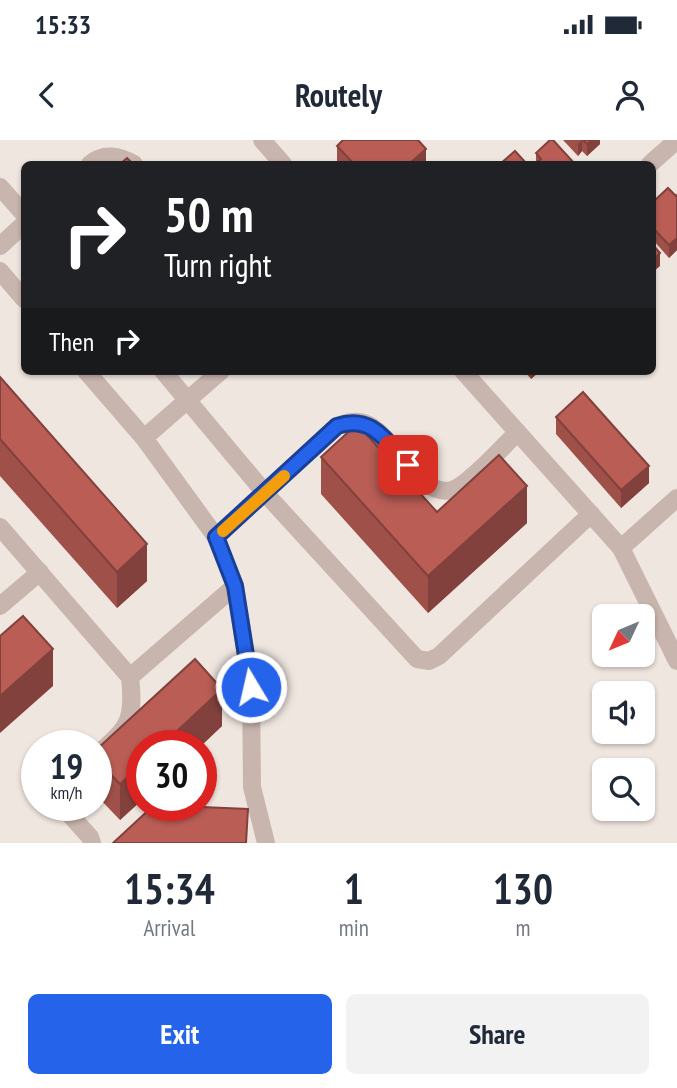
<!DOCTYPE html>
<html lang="en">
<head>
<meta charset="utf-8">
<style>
  body { margin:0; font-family:"PT Sans Narrow",sans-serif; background:#f2f2f3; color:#1f2937; height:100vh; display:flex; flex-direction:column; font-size:26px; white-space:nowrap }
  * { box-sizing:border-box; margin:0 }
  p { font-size:23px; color:#747a83 }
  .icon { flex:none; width:38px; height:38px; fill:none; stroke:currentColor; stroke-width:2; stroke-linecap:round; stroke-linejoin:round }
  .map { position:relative; height:703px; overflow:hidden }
  .sheet { display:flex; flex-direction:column; background:#fff; flex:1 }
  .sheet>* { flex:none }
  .top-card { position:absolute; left:21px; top:21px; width:635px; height:214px; border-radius:10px; box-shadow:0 2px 5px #0004; background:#202124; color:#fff; overflow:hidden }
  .needle { width:46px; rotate:226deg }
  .buttons { position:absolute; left:592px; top:464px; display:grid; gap:14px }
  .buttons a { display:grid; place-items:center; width:63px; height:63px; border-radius:10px; background:#fff; box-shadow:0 2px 5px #0004; font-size:35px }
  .speed { position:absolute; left:21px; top:590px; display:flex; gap:14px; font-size:35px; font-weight:700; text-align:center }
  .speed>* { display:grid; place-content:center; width:91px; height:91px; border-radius:50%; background:#fff; box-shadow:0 2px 5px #0004; line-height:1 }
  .speed small { font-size:18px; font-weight:400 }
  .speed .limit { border:10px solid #d22; background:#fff; color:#111 }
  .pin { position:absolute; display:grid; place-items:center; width:60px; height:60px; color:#fff; margin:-30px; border-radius:14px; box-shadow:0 4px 10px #0006 }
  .me { position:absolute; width:77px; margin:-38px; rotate:351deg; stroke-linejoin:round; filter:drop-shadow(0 0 5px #0008) }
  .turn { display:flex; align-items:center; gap:24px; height:147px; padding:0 28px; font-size:32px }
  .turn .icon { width:91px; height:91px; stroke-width:2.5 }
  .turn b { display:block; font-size:49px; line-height:60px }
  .then { display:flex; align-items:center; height:66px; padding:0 28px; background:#0003; gap:14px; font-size:26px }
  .eta { display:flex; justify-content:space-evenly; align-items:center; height:119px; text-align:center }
  .eta b { font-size:42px; font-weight:600; line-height:49px }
  .primary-button { display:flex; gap:14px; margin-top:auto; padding:14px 28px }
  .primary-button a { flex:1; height:80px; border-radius:10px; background:#2563eb; color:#fff; font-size:28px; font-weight:600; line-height:80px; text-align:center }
  .primary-button a+a { background:#f2f2f3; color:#1f2937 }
  .status { display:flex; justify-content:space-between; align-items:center; height:49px; padding:0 35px; background:#fff; direction:ltr }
  .status svg { height:19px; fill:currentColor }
  header { display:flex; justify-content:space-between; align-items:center; height:91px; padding:0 28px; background:#fff; font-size:32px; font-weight:600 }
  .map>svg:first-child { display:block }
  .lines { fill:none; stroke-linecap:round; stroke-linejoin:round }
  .minor { stroke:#c8b5ad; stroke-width:18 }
  .wall { fill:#9f5049 }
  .shaded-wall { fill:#82413c }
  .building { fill:#b95d55; stroke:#82413c; stroke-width:2 }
  .route-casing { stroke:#184099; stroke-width:18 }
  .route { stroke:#2563eb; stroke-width:12 }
  .slow { stroke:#f59e0b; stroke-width:12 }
</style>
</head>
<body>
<div class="status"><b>15:33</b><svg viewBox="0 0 49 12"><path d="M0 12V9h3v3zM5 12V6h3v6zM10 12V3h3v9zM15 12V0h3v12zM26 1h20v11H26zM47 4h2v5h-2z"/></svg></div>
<header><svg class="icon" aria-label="back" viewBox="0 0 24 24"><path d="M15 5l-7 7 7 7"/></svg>Routely<svg class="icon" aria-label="person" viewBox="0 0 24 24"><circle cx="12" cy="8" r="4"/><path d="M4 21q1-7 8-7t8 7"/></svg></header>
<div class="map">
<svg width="677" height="703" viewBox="0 0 677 703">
  <rect width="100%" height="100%" fill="#f0e6e0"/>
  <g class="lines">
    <g class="minor">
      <path d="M 262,0 L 283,24"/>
      <path d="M 90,24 C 104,12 119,16 134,24"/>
      <path d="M 650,24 L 677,0"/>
      <path d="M 0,47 L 24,74"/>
      <path d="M 0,106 L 24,84"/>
      <path d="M 0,131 L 24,159"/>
      <path d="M 86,231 L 144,298 L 216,397 L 235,446 L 251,547 L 252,647 L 266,703"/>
      <path d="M 163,231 L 265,353 L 417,519 L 429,521 L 439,516 L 591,374"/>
      <path d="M 463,231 L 621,408 L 677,521"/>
      <path d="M 144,298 L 221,231"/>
      <path d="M 0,387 L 130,537 C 135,582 128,587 96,616"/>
      <path d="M 216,397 L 337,286 C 346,283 355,280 364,283 C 393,292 417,359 452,350 C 469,345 503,306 517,293"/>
      <path d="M 621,408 L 677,358"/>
      <path d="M 0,466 L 40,432"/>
      <path d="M 130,537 L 235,446"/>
      <path d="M 61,665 L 90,697 L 92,703"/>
    </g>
  </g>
  <g class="wall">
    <path d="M 563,0 L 600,0 L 600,4 L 587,16 L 582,11 L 578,16 Z"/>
    <path d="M 337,6 L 426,24 L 338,24 L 337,23 Z"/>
    <path d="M 536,13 L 575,24 L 536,24 Z"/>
    <path d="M 677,55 L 677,110 L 669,118 L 653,100 L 653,62 Z"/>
    <path d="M 524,231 L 540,231 L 531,239 Z"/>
    <path d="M 0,237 L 147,441 L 117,468 L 0,336 Z"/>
    <path d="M 556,277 L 649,343 L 621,368 L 556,294 Z"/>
    <path d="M 321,317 L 437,372 L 527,383 L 428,473 L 321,354 Z"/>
    <path d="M 222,586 L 120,680 L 96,655 L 96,610 Z"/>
  </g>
  <g class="shaded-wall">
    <path d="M 582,0 L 582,11 L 578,16 L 578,4 Z"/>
    <path d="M 592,0 L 600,0 L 600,4 L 587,16 L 587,4 Z"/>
    <path d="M 426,9 L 426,24 L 409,24 Z"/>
    <path d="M 677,98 L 677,110 L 669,118 L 669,105 Z"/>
    <path d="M 660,113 L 660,126 L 653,132 L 653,120 Z"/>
    <path d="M 531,231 L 540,231 L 531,239 Z"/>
    <path d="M 649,326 L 649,343 L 621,368 L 621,350 Z"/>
    <path d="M 527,346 L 527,383 L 428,473 L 428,436 Z"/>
    <path d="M 147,404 L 147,441 L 117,468 L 117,432 Z"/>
    <path d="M 53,509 L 53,546 L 0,593 L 0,556 Z"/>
    <path d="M 222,549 L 222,586 L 201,606 L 161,606 Z"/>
    <path d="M 142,624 L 142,660 L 120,680 L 120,644 Z"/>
  </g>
  <g class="building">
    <path d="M 343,0 L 418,0 L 426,9 L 409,24 L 354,24 L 337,6 Z"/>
    <path d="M 550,0 L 553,0 L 575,24 L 536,24 L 541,19 L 536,13 Z"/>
    <path d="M 583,0 L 592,0 L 587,4 Z"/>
    <path d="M 515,11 L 527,24 L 500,24 Z"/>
    <path d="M 127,18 L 133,24 L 120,24 Z"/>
    <path d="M 668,48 L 676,56 L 677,55 L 677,98 L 669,105 L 653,88 L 653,62 Z"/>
    <path d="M 653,105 L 660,113 L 653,120 Z"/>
    <path d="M 0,237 L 147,404 L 117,432 L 0,299 Z"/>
    <path d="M 583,252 L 649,326 L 621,350 L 556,277 Z"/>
    <path d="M 357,284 L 437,372 L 499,315 L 527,346 L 428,436 L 321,317 Z"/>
    <path d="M 23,476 L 53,509 L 0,556 L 0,496 Z"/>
    <path d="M 195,519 L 222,549 L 161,606 L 142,606 L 142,624 L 120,644 L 96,619 L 96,610 Z"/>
    <path d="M 154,665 L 248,669 L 246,703 L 113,703 Z"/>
  </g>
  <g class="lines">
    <g class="route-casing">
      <path id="route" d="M 251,547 L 235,446 L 216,397 L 337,286 C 373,274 386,302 408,325"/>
    </g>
    <use href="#route" class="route"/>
    <path class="slow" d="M 223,391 L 284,336"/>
  </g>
</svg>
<div class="buttons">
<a><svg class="needle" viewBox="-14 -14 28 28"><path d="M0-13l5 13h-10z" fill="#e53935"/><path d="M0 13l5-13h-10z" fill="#747a83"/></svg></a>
<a><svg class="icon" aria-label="sound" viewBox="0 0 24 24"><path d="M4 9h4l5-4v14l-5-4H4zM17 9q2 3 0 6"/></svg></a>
<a><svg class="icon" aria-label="search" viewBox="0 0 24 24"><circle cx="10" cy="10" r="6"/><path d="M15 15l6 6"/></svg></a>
</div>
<div class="speed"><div>19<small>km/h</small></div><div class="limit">30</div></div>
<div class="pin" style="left:408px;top:325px;background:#d93025"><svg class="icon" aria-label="arrive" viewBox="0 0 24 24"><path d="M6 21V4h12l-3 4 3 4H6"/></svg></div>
<svg class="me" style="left:251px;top:547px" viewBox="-20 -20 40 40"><circle r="17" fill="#2563eb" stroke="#fff" stroke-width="3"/><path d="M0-11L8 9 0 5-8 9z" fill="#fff"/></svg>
<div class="top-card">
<div class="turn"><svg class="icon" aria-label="right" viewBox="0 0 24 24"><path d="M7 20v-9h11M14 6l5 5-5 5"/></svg><div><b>50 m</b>Turn right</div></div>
<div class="then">Then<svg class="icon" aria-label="right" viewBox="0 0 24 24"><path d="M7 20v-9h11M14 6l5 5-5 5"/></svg></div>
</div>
</div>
<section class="sheet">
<div class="eta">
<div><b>15:34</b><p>Arrival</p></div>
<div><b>1</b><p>min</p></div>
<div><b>130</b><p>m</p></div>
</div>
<div class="primary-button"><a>Exit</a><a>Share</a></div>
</section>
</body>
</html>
